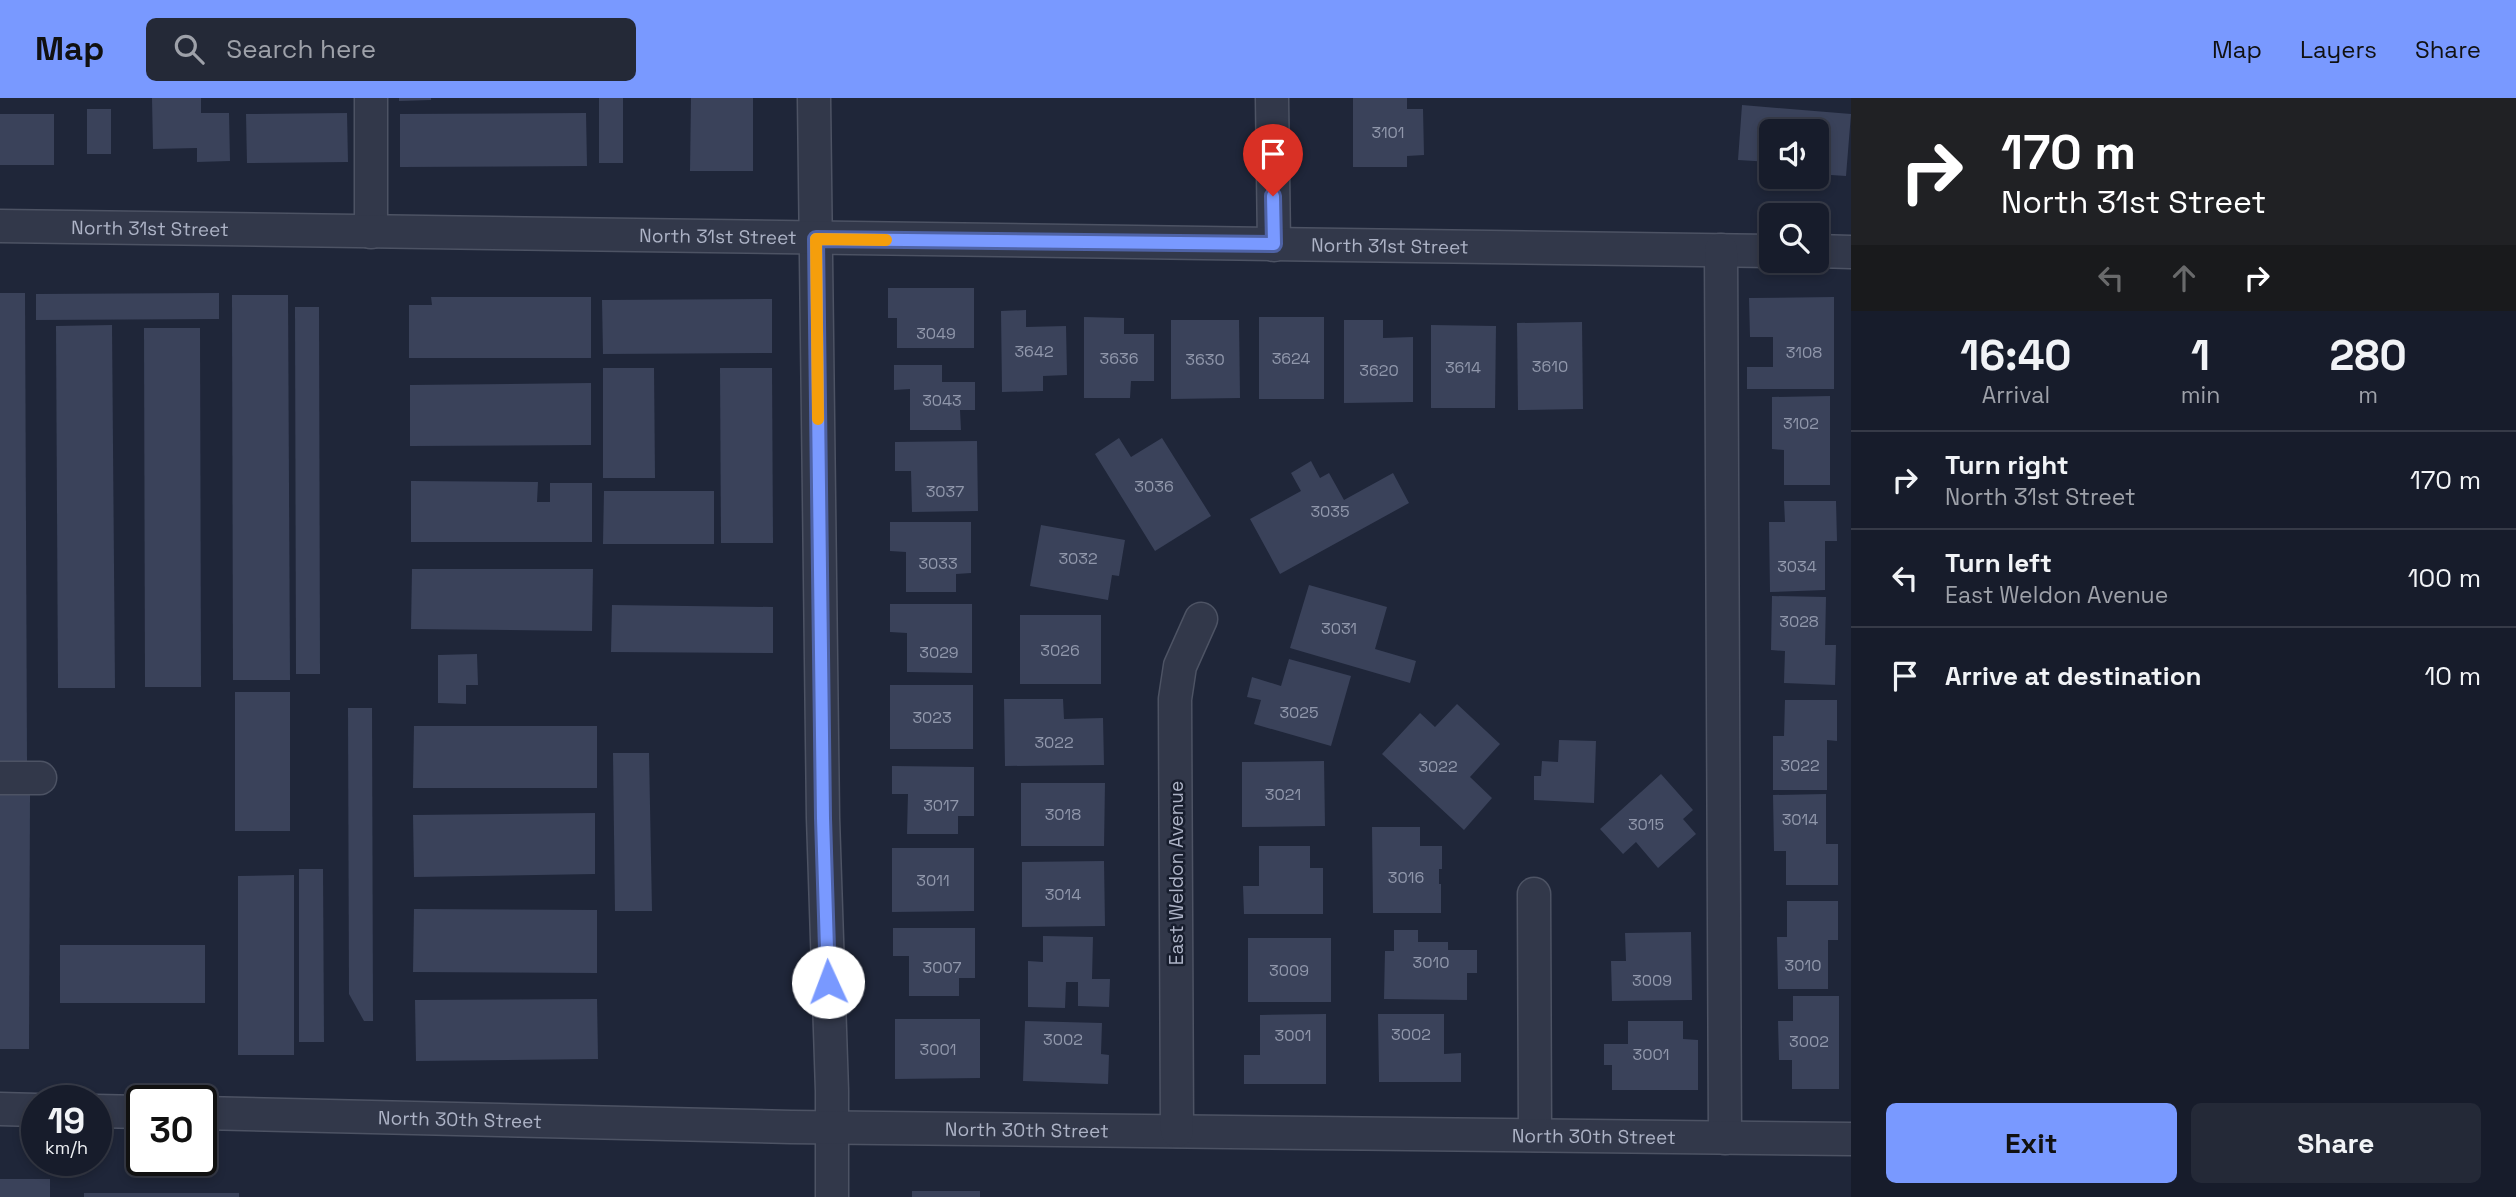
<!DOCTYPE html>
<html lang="en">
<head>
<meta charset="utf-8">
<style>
  body { margin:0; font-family:"Space Grotesk",sans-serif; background:#242937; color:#f1f3f6; height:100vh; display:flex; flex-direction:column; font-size:26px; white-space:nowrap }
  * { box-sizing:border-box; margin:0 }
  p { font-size:23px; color:#9ea1a9 }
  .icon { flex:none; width:38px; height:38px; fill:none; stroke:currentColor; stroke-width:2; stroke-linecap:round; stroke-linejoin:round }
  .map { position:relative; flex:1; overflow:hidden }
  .drawer { display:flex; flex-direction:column; background:#171c2b; width:665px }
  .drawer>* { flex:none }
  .banner { background:#202124; color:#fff; overflow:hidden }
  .fabs { position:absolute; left:1759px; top:21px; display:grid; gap:14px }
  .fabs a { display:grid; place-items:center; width:70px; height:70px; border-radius:10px; background:#171c2b; box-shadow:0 4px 10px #0003,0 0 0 2px #363a47; font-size:35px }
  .speed { position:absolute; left:21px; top:987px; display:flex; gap:14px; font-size:35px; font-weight:700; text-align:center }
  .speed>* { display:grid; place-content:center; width:91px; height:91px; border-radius:50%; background:#171c2b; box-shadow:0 4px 10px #0003,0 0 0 2px #363a47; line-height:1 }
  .speed small { font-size:18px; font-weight:400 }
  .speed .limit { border:4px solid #111; border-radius:10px; background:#fff; color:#111 }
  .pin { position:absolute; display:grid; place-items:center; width:60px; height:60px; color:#fff; margin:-72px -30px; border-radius:50% 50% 50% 0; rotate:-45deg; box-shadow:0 0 7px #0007 }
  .pin .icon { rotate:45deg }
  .me { position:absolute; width:77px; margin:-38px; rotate:358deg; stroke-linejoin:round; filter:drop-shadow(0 0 5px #0008) }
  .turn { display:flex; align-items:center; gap:24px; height:147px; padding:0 35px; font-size:32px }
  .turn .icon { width:91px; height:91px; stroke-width:2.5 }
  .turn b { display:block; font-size:49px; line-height:60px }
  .lanes { display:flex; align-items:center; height:66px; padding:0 35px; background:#0003; justify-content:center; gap:35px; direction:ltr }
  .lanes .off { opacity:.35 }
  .eta { display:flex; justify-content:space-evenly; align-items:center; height:119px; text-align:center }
  .eta b { font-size:42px; font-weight:700; line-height:49px }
  .button { display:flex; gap:14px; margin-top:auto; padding:14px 35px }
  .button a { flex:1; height:80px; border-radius:10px; background:#7999ff; color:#111; font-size:28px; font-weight:700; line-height:80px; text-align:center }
  .button a+a { background:#242937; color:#f1f3f6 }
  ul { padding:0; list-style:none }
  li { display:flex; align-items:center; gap:21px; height:98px; padding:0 35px; border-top:2px solid #363a47 }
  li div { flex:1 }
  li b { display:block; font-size:26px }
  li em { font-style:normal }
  header { display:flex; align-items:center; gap:42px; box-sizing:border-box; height:98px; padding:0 35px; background:#7999ff; color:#111 }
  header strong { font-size:33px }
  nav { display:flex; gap:38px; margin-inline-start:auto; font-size:24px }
  .search { width:490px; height:63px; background:#242937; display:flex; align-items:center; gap:18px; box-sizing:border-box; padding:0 24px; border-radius:10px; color:#9ea1a9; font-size:26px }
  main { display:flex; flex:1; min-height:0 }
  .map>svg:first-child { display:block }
  .building { fill:#3a425a }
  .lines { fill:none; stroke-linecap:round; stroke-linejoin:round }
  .minor-casing { stroke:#4d5364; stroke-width:35 }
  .minor { stroke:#32384a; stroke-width:32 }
  .route-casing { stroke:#4f63a6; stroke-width:18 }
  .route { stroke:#7999ff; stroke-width:12 }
  .slow { stroke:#f59e0b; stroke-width:12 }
  .labels { text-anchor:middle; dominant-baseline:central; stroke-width:5; stroke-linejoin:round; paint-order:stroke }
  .number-label { font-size:16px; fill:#9097ab }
  .street-label { font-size:19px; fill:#adb3c6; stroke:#181e2e }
</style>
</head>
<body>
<header>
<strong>Map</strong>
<div class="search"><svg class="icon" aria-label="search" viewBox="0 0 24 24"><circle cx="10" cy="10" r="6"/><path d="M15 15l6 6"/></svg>Search here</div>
<nav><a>Map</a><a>Layers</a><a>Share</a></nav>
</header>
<main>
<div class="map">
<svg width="1851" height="1099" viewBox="0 0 1851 1099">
  <rect width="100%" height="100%" fill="#1f2639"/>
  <g class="building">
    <path d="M 152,0 L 201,0 L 201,15 L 229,15 L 230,63 L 197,64 L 197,50 L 153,51 Z"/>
    <path d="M 399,0 L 431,0 L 431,2 L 399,3 Z"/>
    <rect x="599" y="0" width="24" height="65"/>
    <path d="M 691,0 L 753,0 L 753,73 L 690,73 Z"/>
    <path d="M 1353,0 L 1407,0 L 1407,11 L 1423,11 L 1424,57 L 1407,58 L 1407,69 L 1353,69 Z"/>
    <path d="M 1742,7 L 1851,16 L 1846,78 L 1816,76 L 1816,33 L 1771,33 L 1771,64 L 1738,62 Z"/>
    <rect x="87" y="11" width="24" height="45"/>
    <path d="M 347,15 L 348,64 L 247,65 L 246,16 Z"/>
    <path d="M 586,15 L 587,68 L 400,69 L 400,16 Z"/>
    <rect x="0" y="16" width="54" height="51"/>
    <path d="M 888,190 L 974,190 L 974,250 L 897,250 L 897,220 L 888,220 Z"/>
    <path d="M 0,195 L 25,195 L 27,664 L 0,664 Z"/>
    <path d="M 219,195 L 219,221 L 36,222 L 36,196 Z"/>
    <path d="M 232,197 L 288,197 L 290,582 L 233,582 Z"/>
    <path d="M 431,199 L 591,199 L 591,260 L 409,260 L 409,207 L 432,207 Z"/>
    <path d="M 1834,199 L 1834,291 L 1747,291 L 1747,269 L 1773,269 L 1773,239 L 1750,239 L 1749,200 Z"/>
    <path d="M 772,201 L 772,255 L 603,256 L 602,202 Z"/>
    <path d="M 295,209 L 319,209 L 320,576 L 296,576 Z"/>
    <path d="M 1026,212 L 1026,229 L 1066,228 L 1067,277 L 1043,278 L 1043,293 L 1002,294 L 1001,213 Z"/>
    <path d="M 1084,219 L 1124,220 L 1124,236 L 1154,236 L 1154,283 L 1131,283 L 1130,300 L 1084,300 Z"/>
    <rect x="1259" y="219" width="65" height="82"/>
    <path d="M 1171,222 L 1239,222 L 1240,300 L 1171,301 Z"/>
    <path d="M 1344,222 L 1383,222 L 1383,240 L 1413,239 L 1413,304 L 1344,305 Z"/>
    <path d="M 1582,224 L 1583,311 L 1518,312 L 1517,225 Z"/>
    <path d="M 112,227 L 115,590 L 58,590 L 56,228 Z"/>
    <path d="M 1431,227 L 1496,228 L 1495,310 L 1431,310 Z"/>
    <path d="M 144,230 L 200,230 L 201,589 L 145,589 Z"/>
    <path d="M 894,267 L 942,267 L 942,284 L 975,284 L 975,312 L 960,312 L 961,332 L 910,332 L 910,291 L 894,292 Z"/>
    <path d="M 603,270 L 654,270 L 655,380 L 603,380 Z"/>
    <path d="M 720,270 L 772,270 L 773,445 L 721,445 Z"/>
    <path d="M 591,285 L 591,347 L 410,348 L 410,287 Z"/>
    <path d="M 1830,298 L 1830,387 L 1784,387 L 1784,352 L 1772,351 L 1772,299 Z"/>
    <path d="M 1119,340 L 1131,359 L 1162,340 L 1211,418 L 1155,453 L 1095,356 Z"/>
    <path d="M 977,343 L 978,413 L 912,414 L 911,373 L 895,373 L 895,344 Z"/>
    <path d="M 1311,363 L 1320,380 L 1329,375 L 1344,402 L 1393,375 L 1409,405 L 1280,476 L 1250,421 L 1301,393 L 1291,375 Z"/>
    <path d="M 411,383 L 538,384 L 537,404 L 550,404 L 550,385 L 592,385 L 592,444 L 411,444 Z"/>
    <path d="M 604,393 L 714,393 L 714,446 L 603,446 Z"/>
    <path d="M 1784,403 L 1836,403 L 1837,443 L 1825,443 L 1825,492 L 1770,494 L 1769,424 L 1785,424 Z"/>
    <path d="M 890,424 L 971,424 L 971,475 L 956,476 L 956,494 L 906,494 L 906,454 L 890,453 Z"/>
    <path d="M 1041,427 L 1125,442 L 1119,478 L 1112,477 L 1108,502 L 1030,488 Z"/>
    <path d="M 412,471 L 593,471 L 592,533 L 411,531 Z"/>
    <path d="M 1309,487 L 1387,509 L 1375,551 L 1416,563 L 1410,585 L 1290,550 Z"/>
    <path d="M 1772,498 L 1826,499 L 1825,547 L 1836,547 L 1835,587 L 1784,585 L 1785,553 L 1771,552 Z"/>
    <path d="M 890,506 L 972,506 L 972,575 L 907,574 L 907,535 L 890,534 Z"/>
    <path d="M 612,507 L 773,509 L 773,555 L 611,554 Z"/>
    <rect x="1020" y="517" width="81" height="69"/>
    <path d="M 477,556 L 478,587 L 466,587 L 466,606 L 438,605 L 438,557 Z"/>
    <path d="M 1289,561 L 1351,578 L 1331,648 L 1254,626 L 1261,602 L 1247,599 L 1252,579 L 1281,588 Z"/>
    <rect x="890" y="587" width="83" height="64"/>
    <rect x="235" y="594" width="55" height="139"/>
    <path d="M 1004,601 L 1063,601 L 1064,621 L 1103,620 L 1104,667 L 1005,668 Z"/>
    <path d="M 1785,602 L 1837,602 L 1837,643 L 1827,642 L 1827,692 L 1773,692 L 1773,638 L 1784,638 Z"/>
    <path d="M 1457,606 L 1500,646 L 1470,679 L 1492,700 L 1464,732 L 1382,656 L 1420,615 L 1435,629 Z"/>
    <path d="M 348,610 L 372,610 L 373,923 L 364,923 L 349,896 Z"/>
    <path d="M 414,628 L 597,628 L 597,690 L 413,690 Z"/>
    <path d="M 1559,642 L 1596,643 L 1594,705 L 1534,702 L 1534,678 L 1541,678 L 1542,663 L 1558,664 Z"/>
    <path d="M 613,655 L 649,655 L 652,813 L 615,813 Z"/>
    <path d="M 1324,663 L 1325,728 L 1242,729 L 1242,664 Z"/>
    <path d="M 892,668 L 974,669 L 974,718 L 958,718 L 958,736 L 907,736 L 908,696 L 892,696 Z"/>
    <path d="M 1661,676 L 1693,712 L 1683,721 L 1696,736 L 1658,770 L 1636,744 L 1623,756 L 1600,731 Z"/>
    <path d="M 1021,685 L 1105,685 L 1104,748 L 1021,748 Z"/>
    <path d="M 1826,696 L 1826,746 L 1838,746 L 1838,787 L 1786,787 L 1786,753 L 1774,753 L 1773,697 Z"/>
    <path d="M 0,697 L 30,697 L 29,951 L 0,951 Z"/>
    <path d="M 595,715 L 595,776 L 414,779 L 413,717 Z"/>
    <path d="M 1372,729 L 1420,729 L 1420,748 L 1442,748 L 1442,771 L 1439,771 L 1439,786 L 1441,786 L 1441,815 L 1373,815 Z"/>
    <path d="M 1259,748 L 1310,748 L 1310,770 L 1323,770 L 1323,816 L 1244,816 L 1243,788 L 1259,788 Z"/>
    <path d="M 892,750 L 974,750 L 974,813 L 892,814 Z"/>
    <path d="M 1104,763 L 1105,828 L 1022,829 L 1022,764 Z"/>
    <path d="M 299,771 L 323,771 L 324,944 L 299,944 Z"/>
    <path d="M 294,777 L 294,957 L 238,957 L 238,778 Z"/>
    <path d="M 1787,803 L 1838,803 L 1838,842 L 1828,842 L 1828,891 L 1778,891 L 1777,839 L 1787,839 Z"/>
    <path d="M 414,811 L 597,812 L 597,875 L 413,874 Z"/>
    <path d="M 893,830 L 975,830 L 975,880 L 959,880 L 959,898 L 909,898 L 909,858 L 893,858 Z"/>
    <path d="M 1394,832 L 1418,832 L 1418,844 L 1448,844 L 1448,852 L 1477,852 L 1477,875 L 1467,875 L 1467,902 L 1384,901 L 1385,853 L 1394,853 Z"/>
    <path d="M 1691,834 L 1692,902 L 1612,903 L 1611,863 L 1626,863 L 1625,835 Z"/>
    <path d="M 1043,838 L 1093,839 L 1092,881 L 1110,881 L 1109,909 L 1078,908 L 1078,884 L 1066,884 L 1065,910 L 1028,909 L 1028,863 L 1043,864 Z"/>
    <rect x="1248" y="840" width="83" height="64"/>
    <rect x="60" y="847" width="145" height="58"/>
    <path d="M 1793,898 L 1839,898 L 1839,991 L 1792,991 L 1792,962 L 1779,962 L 1778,923 L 1793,923 Z"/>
    <path d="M 597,901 L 598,961 L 416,963 L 415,902 Z"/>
    <path d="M 1326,916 L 1326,986 L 1244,986 L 1244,957 L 1260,957 L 1260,917 Z"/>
    <path d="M 1378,916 L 1444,916 L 1444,956 L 1461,955 L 1461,984 L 1379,984 Z"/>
    <path d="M 895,921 L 980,921 L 980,980 L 895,981 Z"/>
    <path d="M 1025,923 L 1102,925 L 1101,956 L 1109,957 L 1108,986 L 1023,983 Z"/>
    <path d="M 1628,923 L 1683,923 L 1683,941 L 1698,942 L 1698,992 L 1612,992 L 1612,967 L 1604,967 L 1604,946 L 1628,946 Z"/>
    <rect x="0" y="1081" width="50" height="18"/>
    <rect x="912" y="1093" width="68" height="6"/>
    <rect x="84" y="1095" width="155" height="4"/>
  </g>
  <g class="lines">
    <g class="minor-casing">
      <g id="minor">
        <path d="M 371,0 L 371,134"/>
        <path d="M 814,0 L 823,720 L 832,993 L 832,1099"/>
        <path d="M 1272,0 L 1274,147"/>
        <path id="s1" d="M 0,128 L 1771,153"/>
        <path d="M 1721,152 L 1725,1040"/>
        <path d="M 1816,153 L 1851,154"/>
        <path d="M 0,680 L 40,680"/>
        <path d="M 1534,796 L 1535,1037"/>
        <path d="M 0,1011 L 37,1012"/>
        <path d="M 96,1013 L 142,1014"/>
        <path id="s2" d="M 201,1015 L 791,1029 L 1851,1041"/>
        <path d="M 1177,1033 L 1175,601 L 1180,568 L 1201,521"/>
      </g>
    </g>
    <use href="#minor" class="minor"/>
  </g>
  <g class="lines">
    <g class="route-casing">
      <path id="route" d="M 828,884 L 823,720 L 816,141 L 1274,146 L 1273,98"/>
    </g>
    <use href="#route" class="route"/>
    <path class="slow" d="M 818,321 L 816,141 L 886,142"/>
  </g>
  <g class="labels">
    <g class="number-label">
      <text x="1388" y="34">3101</text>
      <text x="936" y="235">3049</text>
      <text x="1034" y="253">3642</text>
      <text x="1804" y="254">3108</text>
      <text x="1119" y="260">3636</text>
      <text x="1291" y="260">3624</text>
      <text x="1205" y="261">3630</text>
      <text x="1550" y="268">3610</text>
      <text x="1463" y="269">3614</text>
      <text x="1379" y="272">3620</text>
      <text x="942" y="302">3043</text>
      <text x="1801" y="325">3102</text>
      <text x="1154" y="388">3036</text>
      <text x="945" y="393">3037</text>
      <text x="1330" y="413">3035</text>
      <text x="1078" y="460">3032</text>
      <text x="938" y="465">3033</text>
      <text x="1797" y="468">3034</text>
      <text x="1799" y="523">3028</text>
      <text x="1339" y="530">3031</text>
      <text x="1060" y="552">3026</text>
      <text x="939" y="554">3029</text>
      <text x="1299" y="614">3025</text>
      <text x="932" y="619">3023</text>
      <text x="1054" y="644">3022</text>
      <text x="1800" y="667">3022</text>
      <text x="1438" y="668">3022</text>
      <text x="1283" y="696">3021</text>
      <text x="941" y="707">3017</text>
      <text x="1063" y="716">3018</text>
      <text x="1800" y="721">3014</text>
      <text x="1646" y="726">3015</text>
      <text x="1406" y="779">3016</text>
      <text x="933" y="782">3011</text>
      <text x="1063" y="796">3014</text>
      <text x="1431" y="864">3010</text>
      <text x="1803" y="867">3010</text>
      <text x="942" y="869">3007</text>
      <text x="1289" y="872">3009</text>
      <text x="1652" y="882">3009</text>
      <text x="1411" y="936">3002</text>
      <text x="1293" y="937">3001</text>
      <text x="1063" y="941">3002</text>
      <text x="1809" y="943">3002</text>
      <text x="938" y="951">3001</text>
      <text x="1651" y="956">3001</text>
    </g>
    <g class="street-label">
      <text stroke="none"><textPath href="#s1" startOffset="150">North 31st Street</textPath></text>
      <text stroke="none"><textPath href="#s1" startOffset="718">North 31st Street</textPath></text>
      <text stroke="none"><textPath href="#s1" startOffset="1390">North 31st Street</textPath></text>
      <text transform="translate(1176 775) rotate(-90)">East Weldon Avenue</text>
      <text stroke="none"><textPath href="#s2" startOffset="259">North 30th Street</textPath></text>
      <text stroke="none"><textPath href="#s2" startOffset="826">North 30th Street</textPath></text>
      <text stroke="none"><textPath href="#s2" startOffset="1393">North 30th Street</textPath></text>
    </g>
  </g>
</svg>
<div class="fabs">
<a><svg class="icon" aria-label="sound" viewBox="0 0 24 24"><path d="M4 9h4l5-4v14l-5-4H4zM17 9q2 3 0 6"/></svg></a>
<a><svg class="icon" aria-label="search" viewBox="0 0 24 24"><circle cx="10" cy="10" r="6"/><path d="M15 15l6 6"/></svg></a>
</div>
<div class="speed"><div>19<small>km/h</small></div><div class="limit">30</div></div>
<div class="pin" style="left:1273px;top:98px;background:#d93025"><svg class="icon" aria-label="arrive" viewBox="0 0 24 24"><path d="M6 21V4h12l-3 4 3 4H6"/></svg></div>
<svg class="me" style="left:828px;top:884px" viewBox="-20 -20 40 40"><circle r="19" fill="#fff"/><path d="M0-13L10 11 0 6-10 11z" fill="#7999ff"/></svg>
</div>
<section class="drawer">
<div class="banner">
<div class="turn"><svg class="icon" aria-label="right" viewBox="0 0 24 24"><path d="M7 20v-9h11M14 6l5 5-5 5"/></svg><div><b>170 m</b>North 31st Street</div></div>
<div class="lanes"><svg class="icon off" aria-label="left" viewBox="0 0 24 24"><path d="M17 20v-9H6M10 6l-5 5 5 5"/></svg><svg class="icon off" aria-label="ahead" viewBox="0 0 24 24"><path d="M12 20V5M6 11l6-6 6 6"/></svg><svg class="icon" aria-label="right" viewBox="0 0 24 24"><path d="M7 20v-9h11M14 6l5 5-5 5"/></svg></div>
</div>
<div class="eta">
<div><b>16:40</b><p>Arrival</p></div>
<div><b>1</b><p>min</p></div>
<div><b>280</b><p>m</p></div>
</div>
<ul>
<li><svg class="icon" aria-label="right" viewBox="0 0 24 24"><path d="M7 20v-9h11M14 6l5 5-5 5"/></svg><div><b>Turn right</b><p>North 31st Street</p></div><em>170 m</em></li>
<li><svg class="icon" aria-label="left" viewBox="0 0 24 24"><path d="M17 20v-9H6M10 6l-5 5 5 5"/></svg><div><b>Turn left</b><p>East Weldon Avenue</p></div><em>100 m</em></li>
<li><svg class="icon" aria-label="arrive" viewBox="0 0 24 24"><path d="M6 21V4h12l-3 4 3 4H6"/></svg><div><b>Arrive at destination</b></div><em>10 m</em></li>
</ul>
<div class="button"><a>Exit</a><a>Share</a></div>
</section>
</main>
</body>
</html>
